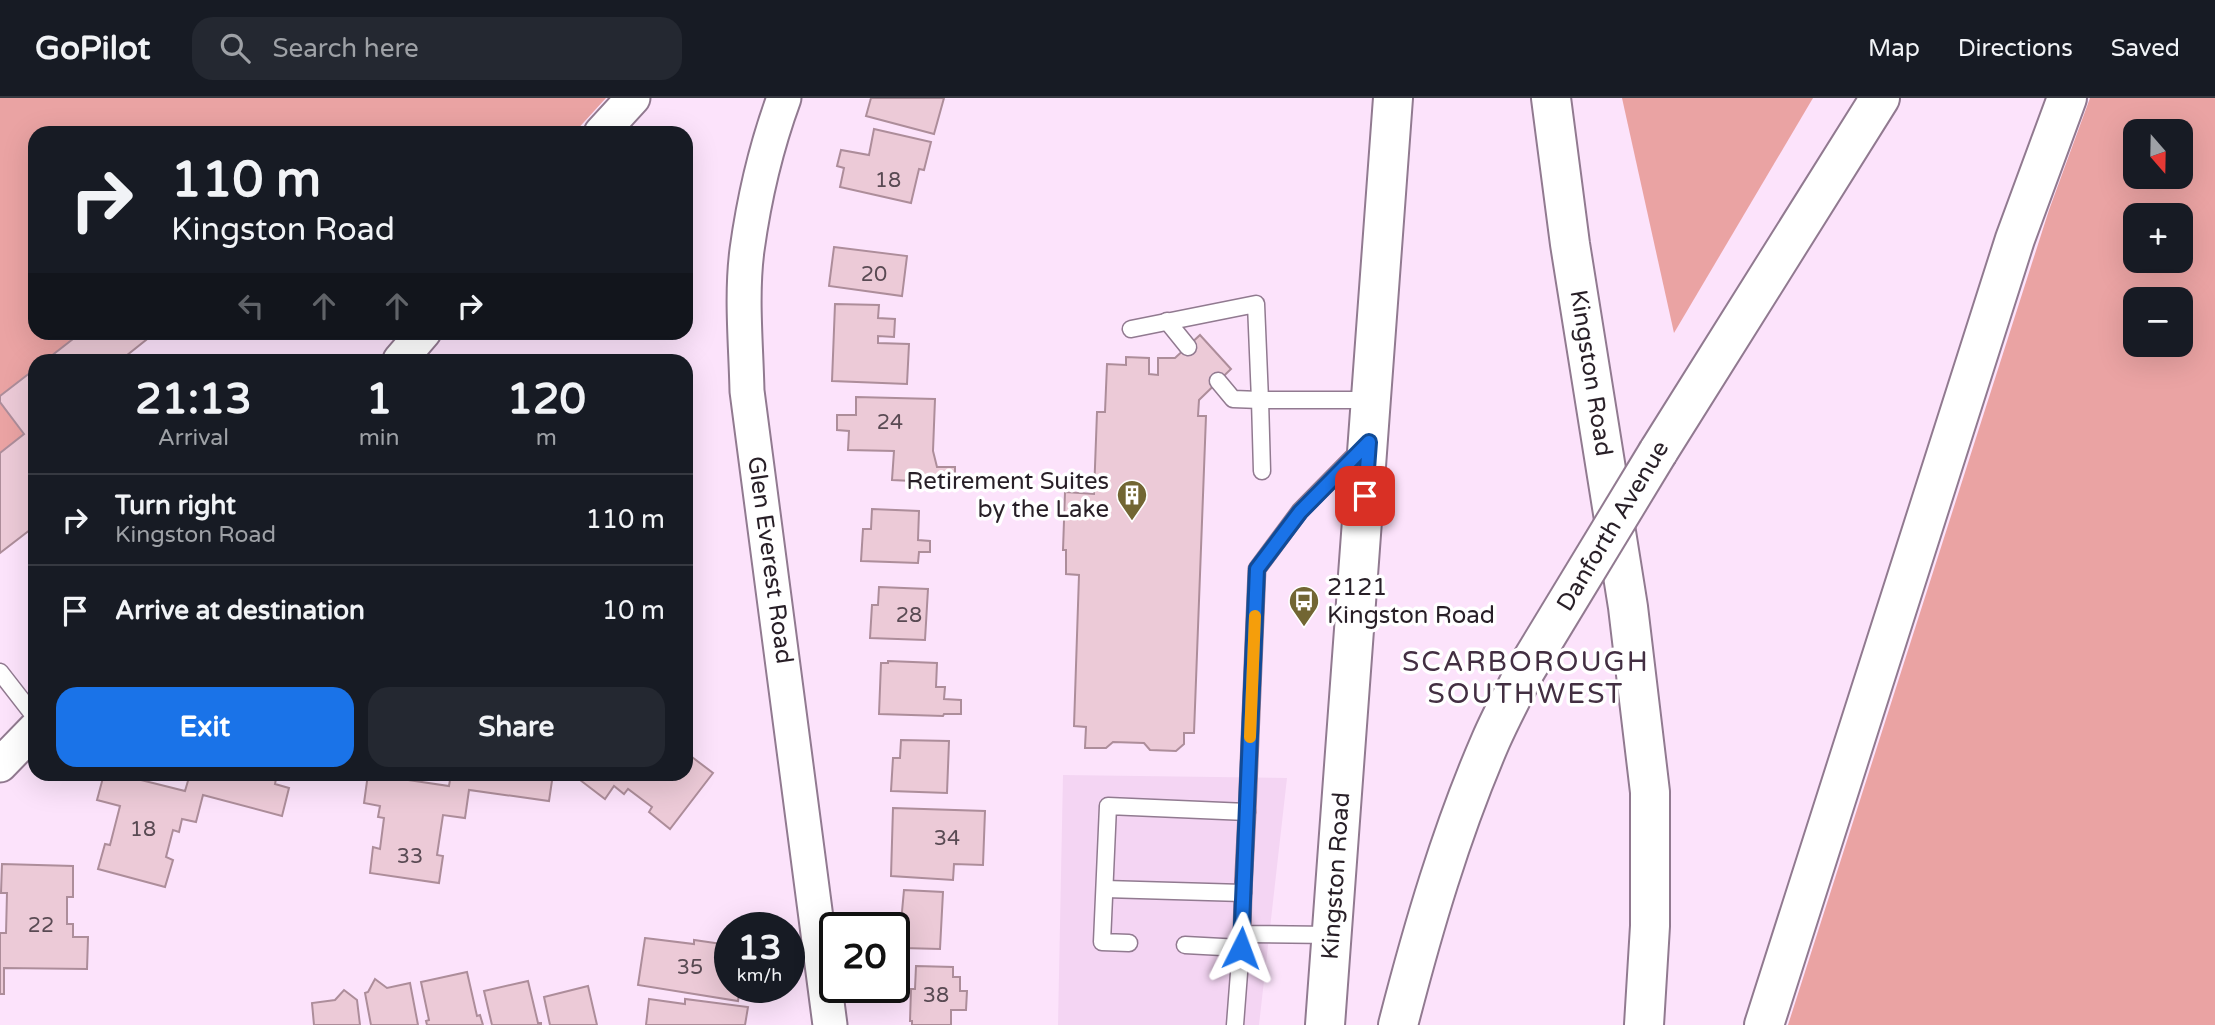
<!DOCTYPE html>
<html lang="en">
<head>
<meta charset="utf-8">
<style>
  body { margin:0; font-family:"Varela Round",sans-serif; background:#242831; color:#f1f3f6; height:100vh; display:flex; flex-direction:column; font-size:26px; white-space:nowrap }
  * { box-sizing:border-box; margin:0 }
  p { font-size:23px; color:#9ea1a6 }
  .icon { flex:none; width:38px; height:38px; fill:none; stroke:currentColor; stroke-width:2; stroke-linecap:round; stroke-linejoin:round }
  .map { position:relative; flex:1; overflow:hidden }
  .drawer { position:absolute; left:28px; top:256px; width:665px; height:427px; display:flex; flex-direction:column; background:#171b24; border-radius:21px; box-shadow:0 7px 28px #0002 }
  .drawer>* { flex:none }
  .guide { position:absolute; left:28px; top:28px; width:665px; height:214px; border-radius:21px; box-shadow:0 7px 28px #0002; background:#171b24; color:#f1f3f6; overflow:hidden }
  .needle { width:46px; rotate:160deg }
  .controls { position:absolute; left:2123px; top:21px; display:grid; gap:14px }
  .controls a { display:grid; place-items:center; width:70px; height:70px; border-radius:14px; background:#171b24; box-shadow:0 7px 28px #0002; font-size:35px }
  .speed { position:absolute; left:714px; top:814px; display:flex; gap:14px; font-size:35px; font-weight:700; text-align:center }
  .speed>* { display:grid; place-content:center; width:91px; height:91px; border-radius:50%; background:#171b24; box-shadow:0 7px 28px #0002; line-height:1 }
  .speed small { font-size:18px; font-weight:400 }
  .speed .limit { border:4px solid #111; border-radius:10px; background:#fff; color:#111 }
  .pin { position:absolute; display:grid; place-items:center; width:60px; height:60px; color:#fff; margin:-30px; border-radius:14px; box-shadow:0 4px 10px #0006 }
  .me { position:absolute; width:77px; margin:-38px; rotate:3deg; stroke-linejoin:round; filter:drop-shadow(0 0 5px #0008) }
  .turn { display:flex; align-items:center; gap:24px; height:147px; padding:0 28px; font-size:32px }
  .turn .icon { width:91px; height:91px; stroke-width:2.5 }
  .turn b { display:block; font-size:49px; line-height:60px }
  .lanes { display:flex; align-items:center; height:66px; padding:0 28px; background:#0003; justify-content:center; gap:35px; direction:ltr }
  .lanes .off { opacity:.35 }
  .eta { display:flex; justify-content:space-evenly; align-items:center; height:119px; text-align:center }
  .eta b { font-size:42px; font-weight:700; line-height:49px }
  .cta { display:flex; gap:14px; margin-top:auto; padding:14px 28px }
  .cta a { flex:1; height:80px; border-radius:21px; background:#1a73e8; color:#fff; font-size:28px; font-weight:700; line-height:80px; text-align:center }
  .cta a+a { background:#242831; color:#f1f3f6 }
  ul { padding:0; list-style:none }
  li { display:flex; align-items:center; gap:21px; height:91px; padding:0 28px; border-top:2px solid #363941 }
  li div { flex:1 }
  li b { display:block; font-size:26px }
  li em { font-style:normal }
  header { display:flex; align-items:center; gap:42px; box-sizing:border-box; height:98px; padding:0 35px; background:#171b24; border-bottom:2px solid #363941 }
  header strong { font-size:33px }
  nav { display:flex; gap:38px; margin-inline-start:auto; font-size:24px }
  .search { width:490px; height:63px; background:#242831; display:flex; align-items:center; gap:18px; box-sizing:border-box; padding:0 24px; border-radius:21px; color:#9ea1a6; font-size:26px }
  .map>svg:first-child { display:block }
  .built { fill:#f4d5f3 }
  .green { fill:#eaa3a3; fill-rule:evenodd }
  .building { fill:#eccad7; stroke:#ad8d9a; stroke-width:2 }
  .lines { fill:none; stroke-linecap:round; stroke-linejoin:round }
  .service-casing { stroke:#917a90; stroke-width:19 }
  .minor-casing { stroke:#917a90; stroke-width:37 }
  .primary-casing { stroke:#917a90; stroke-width:42 }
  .service { stroke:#fff; stroke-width:16 }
  .minor { stroke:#fff; stroke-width:33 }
  .primary { stroke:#fff; stroke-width:38 }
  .primary-bridge-casing { stroke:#917a90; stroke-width:42; stroke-linecap:butt }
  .primary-bridge { stroke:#fff; stroke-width:38 }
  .route-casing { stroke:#114b97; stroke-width:18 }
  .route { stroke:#1a73e8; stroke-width:12 }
  .slow { stroke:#f59e0b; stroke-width:12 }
  .labels { text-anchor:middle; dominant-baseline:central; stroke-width:7; stroke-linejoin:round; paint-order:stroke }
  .number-label { font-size:21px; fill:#594a53 }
  .street-label { font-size:24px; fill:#281f27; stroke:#fff }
  .poi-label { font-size:24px; fill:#281f27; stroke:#fff; text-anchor:end }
  .quarter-label { font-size:28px; letter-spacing:2px; fill:#432f42; stroke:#fff }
</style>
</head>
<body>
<header>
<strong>GoPilot</strong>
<div class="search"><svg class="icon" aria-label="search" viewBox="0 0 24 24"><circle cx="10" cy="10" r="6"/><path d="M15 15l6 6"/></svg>Search here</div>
<nav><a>Map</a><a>Directions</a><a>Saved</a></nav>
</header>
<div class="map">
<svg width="2215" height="927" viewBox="0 0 2215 927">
  <rect width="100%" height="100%" fill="#fce3fb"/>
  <path class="built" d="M 1063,677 L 1287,680 L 1259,927 L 1058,927 Z"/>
  <g class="green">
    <path d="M 0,0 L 606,0 L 574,35 L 35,35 L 35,234 L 82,235 L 46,262 L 35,262 L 35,271 L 0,298 Z"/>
    <path d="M 1622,0 L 1813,0 L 1674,235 Z"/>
    <path d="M 2090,0 L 2215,0 L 2215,927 L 1788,927 L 2049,112 ZM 2180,33 L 2180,79 L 2135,79 L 2135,33 ZM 2180,117 L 2180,163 L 2135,163 L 2135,117 ZM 2180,201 L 2180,247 L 2135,247 L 2135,201 Z"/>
    <path d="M 0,304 L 24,336 L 0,355 Z"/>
  </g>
  <g class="building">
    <path d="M 871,0 L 944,0 L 934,36 L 866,18 Z"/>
    <path d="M 874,31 L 931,44 L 924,72 L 919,71 L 911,105 L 840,89 L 844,70 L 837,68 L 841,52 L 869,57 Z"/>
    <path d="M 834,149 L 907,158 L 902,198 L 829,188 Z"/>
    <path d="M 835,206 L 879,207 L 878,220 L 895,221 L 894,239 L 878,238 L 878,245 L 909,246 L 907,286 L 832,283 Z"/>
    <path d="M 82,234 L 156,234 L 126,258 L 129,262 L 46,262 Z"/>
    <path d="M 1200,237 L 1231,271 L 1199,302 L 1198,318 L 1206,318 L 1194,635 L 1184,635 L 1184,646 L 1176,653 L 1150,652 L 1144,645 L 1113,644 L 1106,650 L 1085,650 L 1086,629 L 1074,628 L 1079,477 L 1066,476 L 1066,452 L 1063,452 L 1065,394 L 1094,396 L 1097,314 L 1105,314 L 1107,266 L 1126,267 L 1126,259 L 1149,260 L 1149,276 L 1158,277 L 1158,260 L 1175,260 Z"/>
    <path d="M 35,271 L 35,326 L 32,328 L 35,332 L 35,428 L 0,455 L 0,355 L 24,336 L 0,304 L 0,298 Z"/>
    <path d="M 856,299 L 935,301 L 933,353 L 937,369 L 955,369 L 955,385 L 892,382 L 894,353 L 848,352 L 849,333 L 837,332 L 837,317 L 856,317 Z"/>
    <path d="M 872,411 L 919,413 L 918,442 L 930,443 L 930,454 L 919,454 L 918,465 L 861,463 L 863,431 L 871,431 Z"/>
    <path d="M 879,489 L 928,491 L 925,542 L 870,540 L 872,507 L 878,507 Z"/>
    <path d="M 888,563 L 937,565 L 936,589 L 945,589 L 944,601 L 961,602 L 961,616 L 944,616 L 943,618 L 879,616 L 881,565 L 888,565 Z"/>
    <path d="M 901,642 L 949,643 L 947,695 L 891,693 L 893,660 L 900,660 Z"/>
    <path d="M 692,659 L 713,675 L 670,731 L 649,714 L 652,709 L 628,691 L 624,696 L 614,688 L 605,701 L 580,682 L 586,676 L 686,676 L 686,663 L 688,665 Z"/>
    <path d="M 104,676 L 117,676 L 185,693 L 190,676 L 277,676 L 275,686 L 289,690 L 282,718 L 203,697 L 196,724 L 182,721 L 179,734 L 173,732 L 166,759 L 173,762 L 165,789 L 98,771 L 105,746 L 110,747 L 120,708 L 97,702 Z"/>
    <path d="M 368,676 L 449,688 L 451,676 L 553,676 L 549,703 L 469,692 L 465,720 L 443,717 L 437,757 L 443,758 L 439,785 L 370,775 L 373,749 L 380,751 L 384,720 L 378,719 L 380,708 L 364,705 Z"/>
    <path d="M 893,710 L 985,713 L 983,767 L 954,766 L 953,782 L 891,778 Z"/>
    <path d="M 2,766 L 73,768 L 73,799 L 67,799 L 67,826 L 73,826 L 73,839 L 88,839 L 87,871 L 4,870 L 4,896 L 0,896 L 0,835 L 6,835 L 7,795 L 1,795 Z"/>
    <path d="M 904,792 L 943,794 L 940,851 L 903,850 L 902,846 L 899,846 Z"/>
    <path d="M 645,840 L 694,846 L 694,842 L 729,847 L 725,876 L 730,876 L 730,889 L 740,889 L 738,903 L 638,887 Z"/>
    <path d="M 916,868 L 953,869 L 953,879 L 960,879 L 960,893 L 967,893 L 966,912 L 951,912 L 951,927 L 912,927 L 912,923 L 910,923 L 911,891 L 915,891 Z"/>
    <path d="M 467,874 L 477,918 L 480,917 L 483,927 L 427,927 L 426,923 L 429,922 L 421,884 Z"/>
    <path d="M 375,881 L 387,890 L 410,885 L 418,927 L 371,927 L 365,895 L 368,894 Z"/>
    <path d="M 528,883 L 538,925 L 541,925 L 541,927 L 492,927 L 484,893 Z"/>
    <path d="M 588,888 L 597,927 L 550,927 L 544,899 Z"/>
    <path d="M 344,892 L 357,902 L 360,927 L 314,927 L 312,905 L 335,902 Z"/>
    <path d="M 649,901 L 685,906 L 685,901 L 748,909 L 745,927 L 646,927 Z"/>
  </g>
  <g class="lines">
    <g class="service-casing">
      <g id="service">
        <path d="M 1167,223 L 1188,249"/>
        <path d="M 1131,231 L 1256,206 L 1260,302 L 1372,302"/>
        <path d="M 1218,283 L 1233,301 L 1260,302 L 1262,373"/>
        <path d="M 0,574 L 35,619"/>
        <path d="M 1247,714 L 1257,471 L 1300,413 L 1362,350"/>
        <path d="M 1105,791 L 1243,795 L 1242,836 L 1332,837"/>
        <path d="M 1129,845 L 1102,844 L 1108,708 L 1247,714 L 1243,795"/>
        <path d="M 1185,847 L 1241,850"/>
        <path d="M 1235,927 L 1242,836"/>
      </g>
    </g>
    <g class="minor-casing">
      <g id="minor">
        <path d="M 784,0 C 766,49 754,101 747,152 C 741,198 746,247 747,293 L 830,927"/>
        <path d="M 601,35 L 633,0"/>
        <path d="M 400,262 L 424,234"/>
        <path d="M 0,667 L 35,631"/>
      </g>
    </g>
    <g class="primary-casing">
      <g id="primary">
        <path d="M 1551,0 L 1570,146 L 1628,509 L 1650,694 L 1650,828 L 1644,927"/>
        <path d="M 1658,354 L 1880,0"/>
        <path d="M 1325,927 L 1393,0"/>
        <path d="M 1398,927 C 1423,830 1451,734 1491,642 C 1501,619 1513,597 1524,575"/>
        <path d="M 1764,927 L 2015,141 L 2067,0"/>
      </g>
    </g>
    <use href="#service" class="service"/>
    <use href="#minor" class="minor"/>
    <use href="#primary" class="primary"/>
    <g class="primary-bridge-casing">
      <path id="primary-bridge" d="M 1524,575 L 1658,354"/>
    </g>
    <use href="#primary-bridge" class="primary-bridge"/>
  </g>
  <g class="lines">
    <g class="route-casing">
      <path id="route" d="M 1241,850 L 1257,471 L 1300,414 L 1369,344 L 1365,398"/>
    </g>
    <use href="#route" class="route"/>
    <path class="slow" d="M 1250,639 L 1255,518"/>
  </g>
  <defs>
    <g id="building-pin" transform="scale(1.575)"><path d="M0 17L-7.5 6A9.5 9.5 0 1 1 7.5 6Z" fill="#726633" stroke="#fff"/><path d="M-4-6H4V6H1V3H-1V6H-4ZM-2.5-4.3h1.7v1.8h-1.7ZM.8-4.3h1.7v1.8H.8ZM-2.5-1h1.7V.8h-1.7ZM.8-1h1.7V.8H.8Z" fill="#fff"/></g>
    <g id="bus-pin" transform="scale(1.575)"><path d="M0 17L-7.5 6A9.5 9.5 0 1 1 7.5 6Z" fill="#726633" stroke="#fff"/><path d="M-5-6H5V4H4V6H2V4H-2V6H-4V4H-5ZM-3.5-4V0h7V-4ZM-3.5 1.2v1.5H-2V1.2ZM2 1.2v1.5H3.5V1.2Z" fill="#fff"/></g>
  </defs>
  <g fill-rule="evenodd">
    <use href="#building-pin" x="1132" y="397"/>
    <use href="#bus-pin" x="1304" y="503"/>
  </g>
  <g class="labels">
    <g class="number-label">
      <text x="888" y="82">18</text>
      <text x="874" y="176">20</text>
      <text x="890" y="324">24</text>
      <text x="909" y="517">28</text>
      <text x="143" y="731">18</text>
      <text x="947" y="740">34</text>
      <text x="410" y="758">33</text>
      <text x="41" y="827">22</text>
      <text x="690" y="869">35</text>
      <text x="936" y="897">38</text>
    </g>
    <g class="street-label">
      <text transform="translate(1591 275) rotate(81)">Kingston Road</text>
      <text transform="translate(1613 428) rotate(-59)">Danforth Avenue</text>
      <text transform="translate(770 462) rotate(82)">Glen Everest Road</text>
      <text transform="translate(1336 778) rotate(-86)">Kingston Road</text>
    </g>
    <g class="poi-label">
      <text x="1109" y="383">Retirement Suites<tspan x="1109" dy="28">by the Lake</tspan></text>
      <text x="1327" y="489" text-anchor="start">2121<tspan x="1327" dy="28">Kingston Road</tspan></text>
    </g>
    <g class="quarter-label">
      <text x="1526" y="564">SCARBOROUGH<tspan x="1526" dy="32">SOUTHWEST</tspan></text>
    </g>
  </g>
</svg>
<div class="controls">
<a><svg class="needle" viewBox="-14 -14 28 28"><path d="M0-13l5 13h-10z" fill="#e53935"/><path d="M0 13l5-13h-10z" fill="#9ea1a6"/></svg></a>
<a>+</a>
<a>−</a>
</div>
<div class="speed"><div>13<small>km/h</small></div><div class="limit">20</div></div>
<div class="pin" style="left:1365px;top:398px;background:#d93025"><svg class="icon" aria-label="arrive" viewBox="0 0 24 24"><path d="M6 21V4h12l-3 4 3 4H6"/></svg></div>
<svg class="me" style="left:1241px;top:850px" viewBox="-20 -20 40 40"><path d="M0-17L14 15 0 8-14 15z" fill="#1a73e8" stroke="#fff" stroke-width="4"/></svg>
<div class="guide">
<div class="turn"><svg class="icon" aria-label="right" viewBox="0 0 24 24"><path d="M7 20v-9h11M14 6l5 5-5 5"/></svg><div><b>110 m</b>Kingston Road</div></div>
<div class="lanes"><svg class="icon off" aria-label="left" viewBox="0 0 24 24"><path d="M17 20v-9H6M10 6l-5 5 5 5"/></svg><svg class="icon off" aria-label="ahead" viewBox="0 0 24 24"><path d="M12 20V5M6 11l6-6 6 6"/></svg><svg class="icon off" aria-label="ahead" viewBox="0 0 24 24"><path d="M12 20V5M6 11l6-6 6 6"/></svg><svg class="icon" aria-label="right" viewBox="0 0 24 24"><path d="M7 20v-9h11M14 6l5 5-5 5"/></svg></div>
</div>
<section class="drawer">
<div class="eta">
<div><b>21:13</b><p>Arrival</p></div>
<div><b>1</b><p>min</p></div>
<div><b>120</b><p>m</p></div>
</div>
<ul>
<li><svg class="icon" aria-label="right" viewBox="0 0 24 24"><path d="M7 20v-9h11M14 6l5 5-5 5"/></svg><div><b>Turn right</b><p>Kingston Road</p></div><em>110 m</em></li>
<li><svg class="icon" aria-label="arrive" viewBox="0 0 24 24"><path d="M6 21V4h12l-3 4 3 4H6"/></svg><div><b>Arrive at destination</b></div><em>10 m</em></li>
</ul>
<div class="cta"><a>Exit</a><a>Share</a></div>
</section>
</div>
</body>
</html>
